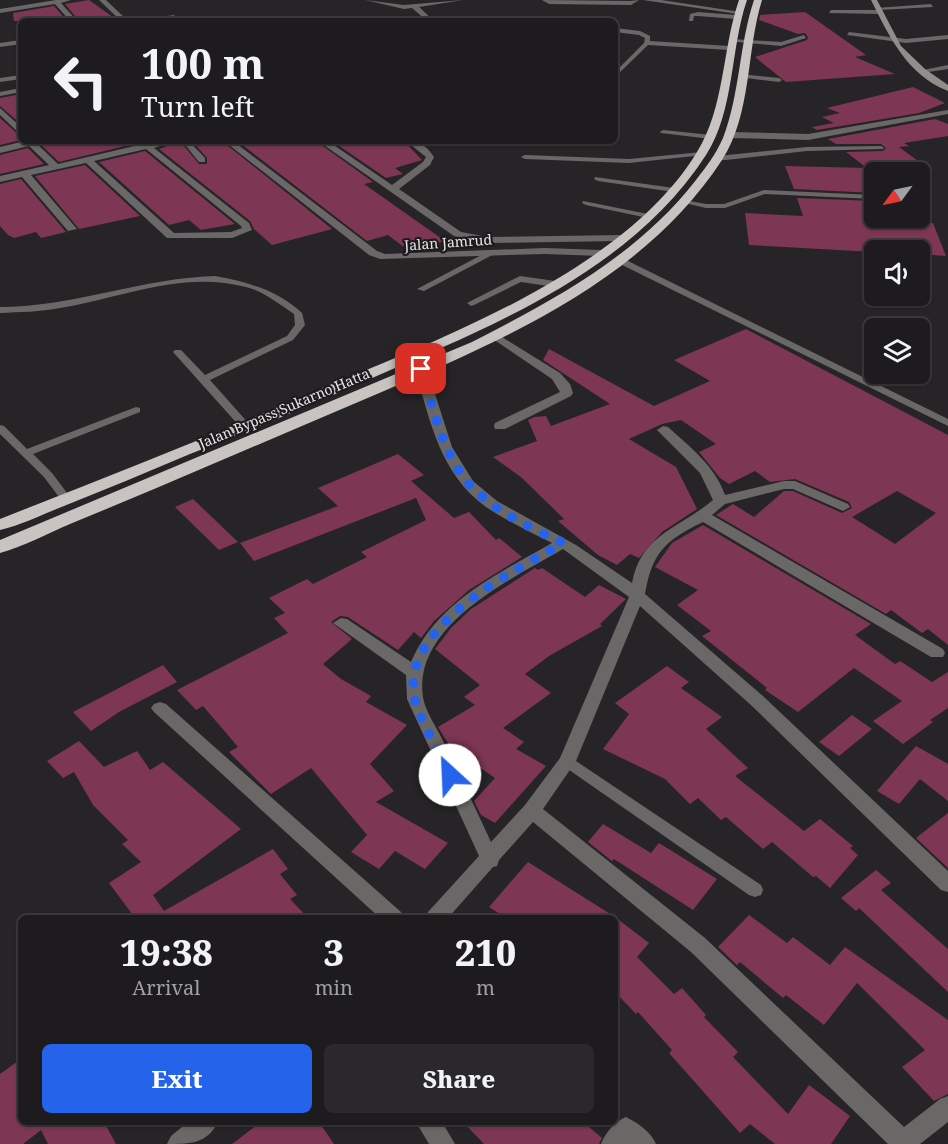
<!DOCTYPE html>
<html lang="en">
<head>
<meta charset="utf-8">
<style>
  body { margin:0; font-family:"Noto Serif",serif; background:#2a282b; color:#f1f3f6; height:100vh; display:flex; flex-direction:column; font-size:22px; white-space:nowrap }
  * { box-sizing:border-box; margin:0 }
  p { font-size:20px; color:#a0a1a4 }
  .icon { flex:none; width:33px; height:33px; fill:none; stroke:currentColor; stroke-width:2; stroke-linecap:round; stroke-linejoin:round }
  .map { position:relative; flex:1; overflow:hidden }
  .sheet { position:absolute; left:18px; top:915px; width:600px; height:210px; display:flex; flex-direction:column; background:#1d1b1e; border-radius:9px; box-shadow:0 2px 4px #0004,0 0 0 2px #3b393c }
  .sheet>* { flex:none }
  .guide { position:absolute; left:18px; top:18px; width:600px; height:126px; border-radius:9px; box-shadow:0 2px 4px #0004,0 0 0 2px #3b393c; background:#1d1b1e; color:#f1f3f6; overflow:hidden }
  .needle { width:39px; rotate:237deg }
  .tools { position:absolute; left:864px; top:162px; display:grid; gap:12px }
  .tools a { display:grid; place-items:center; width:66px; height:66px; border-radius:9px; background:#1d1b1e; box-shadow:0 2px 4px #0004,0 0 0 2px #3b393c; font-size:30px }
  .pin { position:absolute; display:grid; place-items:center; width:51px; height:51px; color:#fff; margin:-26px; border-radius:12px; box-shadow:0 3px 9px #0006 }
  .me { position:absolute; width:66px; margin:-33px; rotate:335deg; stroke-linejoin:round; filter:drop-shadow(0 0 4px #0008) }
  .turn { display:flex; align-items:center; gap:21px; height:126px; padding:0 24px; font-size:27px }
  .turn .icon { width:78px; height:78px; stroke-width:2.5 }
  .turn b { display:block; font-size:42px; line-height:51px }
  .eta { display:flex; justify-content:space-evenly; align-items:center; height:102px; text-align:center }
  .eta b { font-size:36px; font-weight:800; line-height:42px }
  .button { display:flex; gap:12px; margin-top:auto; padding:12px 24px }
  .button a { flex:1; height:69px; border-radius:9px; background:#2563eb; color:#fff; font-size:24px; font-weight:800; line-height:69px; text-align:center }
  .button a+a { background:#2a282b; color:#f1f3f6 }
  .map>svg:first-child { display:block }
  .building { fill:#7d3653; fill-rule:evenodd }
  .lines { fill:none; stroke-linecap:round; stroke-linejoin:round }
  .lane { fill:#696866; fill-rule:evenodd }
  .street { fill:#696866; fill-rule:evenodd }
  .secondary { fill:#908d8b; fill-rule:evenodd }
  .highway { fill:#c9c4c1; fill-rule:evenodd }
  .route { stroke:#2563eb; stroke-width:10; stroke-dasharray:0 18 }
  .labels { text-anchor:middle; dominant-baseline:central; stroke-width:4.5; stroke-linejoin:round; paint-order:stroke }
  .far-street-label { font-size:14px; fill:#e7e5e8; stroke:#1d1b1e }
</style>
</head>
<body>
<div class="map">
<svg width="948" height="1144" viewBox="0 0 948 1144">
  <rect width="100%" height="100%" fill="#272428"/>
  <g class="building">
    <path d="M 89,0 L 117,20 L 118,21 L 79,21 L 65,4 Z"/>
    <path d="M 54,6 L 67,21 L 14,21 L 13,13 Z"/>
    <path d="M 805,12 L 866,55 L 855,57 L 895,74 L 786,82 L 755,57 L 807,40 L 808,37 L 805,33 L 798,34 L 759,20 L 760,15 Z"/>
    <path d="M 913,87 L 945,103 L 919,113 L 817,130 L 812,127 L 834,123 L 822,117 L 840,113 L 827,108 Z"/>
    <path d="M 21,94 L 21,124 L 0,106 L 0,98 Z"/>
    <path d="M 0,118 L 21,137 L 21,140 L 0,145 Z"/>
    <path d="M 935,119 L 948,124 L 948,136 L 904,143 L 909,146 L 899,147 L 933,172 L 874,172 L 874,193 L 794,189 L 785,166 L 867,168 L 846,152 L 883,151 L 886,148 L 881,144 L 836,144 L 828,139 Z"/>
    <path d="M 37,141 L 146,141 L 59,162 Z"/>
    <path d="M 180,141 L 199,164 L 207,164 L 207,158 L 192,141 L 222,141 L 332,229 L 272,245 L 254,229 L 250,221 L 159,149 Z"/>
    <path d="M 237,141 L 316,141 L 373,182 L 364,184 L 445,241 L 409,251 L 388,235 L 367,241 Z"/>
    <path d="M 332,141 L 404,141 L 422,160 L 395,168 L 403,174 L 386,178 Z"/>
    <path d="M 28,148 L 44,164 L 0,174 L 0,155 Z"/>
    <path d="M 145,151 L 235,224 L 201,230 L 189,220 L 169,225 L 99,162 Z"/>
    <path d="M 85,165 L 140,216 L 79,229 L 35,176 Z"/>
    <path d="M 21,179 L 66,232 L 41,238 L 36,232 L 14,238 L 8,235 L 0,226 L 0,184 Z"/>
    <path d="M 797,198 L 874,201 L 874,220 L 933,223 L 946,256 L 920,254 L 920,250 L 874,252 L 749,245 L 745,213 L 803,216 Z"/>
    <path d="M 746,329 L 948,435 L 948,645 L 928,629 L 922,633 L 891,610 L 886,614 L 716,515 L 733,504 L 754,517 L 784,491 L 793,491 L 842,513 L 852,508 L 849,502 L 795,479 L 770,482 L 755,471 L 729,484 L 720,478 L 699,452 L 716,444 L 681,420 L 662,424 L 629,439 L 676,467 L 697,509 L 662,532 L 639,558 L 630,554 L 617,565 L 598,555 L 558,521 L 564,519 L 522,478 L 493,457 L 537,441 L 528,420 L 534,417 L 546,416 L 551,426 L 610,404 L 543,360 L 549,349 L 654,406 L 710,381 L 674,360 ZM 897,491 L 936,513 L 895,544 L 852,517 Z"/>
    <path d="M 398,454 L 424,475 L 411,481 L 454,518 L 469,512 L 496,540 L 499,538 L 522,557 L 469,590 L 434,621 L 421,638 L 414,632 L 398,650 L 348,617 L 340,616 L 331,622 L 352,639 L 323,664 L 341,679 L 371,696 L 366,702 L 407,725 L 370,764 L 394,791 L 376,802 L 448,843 L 425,869 L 395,851 L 379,869 L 351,852 L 367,835 L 311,768 L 271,794 L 229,752 L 238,747 L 203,706 L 196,710 L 177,690 L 288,633 L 274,618 L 285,613 L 269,598 L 307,579 L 313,584 L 367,557 L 361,552 L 426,520 L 416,498 L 254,561 L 240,543 L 338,506 L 318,488 Z"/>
    <path d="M 193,499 L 238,542 L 219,550 L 175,507 Z"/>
    <path d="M 703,525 L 871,624 L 855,635 L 895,664 L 900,661 L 932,682 L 948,672 L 948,708 L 930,720 L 933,722 L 903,744 L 873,721 L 902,701 L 854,668 L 798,712 L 765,690 L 767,688 L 702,636 L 711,631 L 677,605 L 698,590 L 655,567 L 672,543 Z"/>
    <path d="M 535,568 L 538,570 L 542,568 L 585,597 L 599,585 L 626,599 L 600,624 L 602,626 L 549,656 L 525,674 L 551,693 L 503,728 L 524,742 L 516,749 L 546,766 L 495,823 L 481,815 L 474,801 L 495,778 L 451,748 L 438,727 L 475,705 L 464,697 L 480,685 L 435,649 L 451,628 L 471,609 Z"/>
    <path d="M 163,665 L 177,682 L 119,712 L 91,731 L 73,712 Z"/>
    <path d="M 667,666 L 689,682 L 681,688 L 722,717 L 706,729 L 748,768 L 735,776 L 804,831 L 820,819 L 853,846 L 850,848 L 858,855 L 830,888 L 816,876 L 813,877 L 772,842 L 763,849 L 726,817 L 721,820 L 698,798 L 690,804 L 665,779 L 603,749 L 629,714 L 615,703 Z"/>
    <path d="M 852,715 L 872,729 L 839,756 L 819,742 Z"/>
    <path d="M 79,741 L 104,767 L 137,751 L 150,770 L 163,762 L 241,829 L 153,895 L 164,911 L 273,849 L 288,869 L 280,874 L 297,895 L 290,899 L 308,918 L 135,918 L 109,883 L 141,862 L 122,844 L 128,840 L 93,805 L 74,772 L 63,778 L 47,761 Z"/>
    <path d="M 916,746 L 948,764 L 948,801 L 920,779 L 899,804 L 877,791 Z"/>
    <path d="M 948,813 L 948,868 L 916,838 Z"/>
    <path d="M 603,824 L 651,853 L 659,843 L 717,879 L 693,910 L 614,859 L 612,861 L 588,842 Z"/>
    <path d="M 528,862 L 615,917 L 649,943 L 637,957 L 674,994 L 682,988 L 706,1015 L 704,1017 L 738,1052 L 733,1057 L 788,1114 L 809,1085 L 850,1116 L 831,1144 L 775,1144 L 750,1124 L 740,1133 L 669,1053 L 672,1050 L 638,1012 L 636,1014 L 615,992 L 615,918 L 506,918 L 489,907 Z"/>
    <path d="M 876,870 L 891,883 L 881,890 L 948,949 L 948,992 L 859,908 L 856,911 L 841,898 Z"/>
    <path d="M 749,915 L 787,943 L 793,937 L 830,965 L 845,947 L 948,1020 L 948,1094 L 934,1101 L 902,1067 L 925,1050 L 857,983 L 824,1025 L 786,995 L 783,998 L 740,962 L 737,965 L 718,947 Z"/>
    <path d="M 21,1059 L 21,1122 L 104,1122 L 116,1144 L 48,1144 L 41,1130 L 23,1144 L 0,1144 L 0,1074 Z"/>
    <path d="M 261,1122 L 319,1122 L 334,1144 L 232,1144 Z"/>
    <path d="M 463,1122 L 583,1122 L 602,1138 L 599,1144 L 484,1144 Z"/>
  </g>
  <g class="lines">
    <g class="lane">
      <path d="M 542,0 L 630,1 L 639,0 L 631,5 L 549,4 Z"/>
      <path d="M 931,4 L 933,7 L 879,10 L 876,8 Z"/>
      <path d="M 831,10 L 880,10 L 883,12 L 880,14 L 829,13 Z"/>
      <path d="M 698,12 L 736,15 L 739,17 L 736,19 L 698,16 L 694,16 L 693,21 L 689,21 L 690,14 Z"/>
      <path d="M 615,28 L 640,31 L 650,36 L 650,41 L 729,46 L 732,48 L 729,50 L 648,45 L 615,77 L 615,72 L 644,43 L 645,38 L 639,35 L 615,32 Z"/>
      <path d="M 849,32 L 906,39 L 948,35 L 948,39 L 906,43 L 847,35 Z"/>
      <path d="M 804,35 L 806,38 L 781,46 L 728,41 L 731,39 L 781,42 Z"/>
      <path d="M 740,74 L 779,78 L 782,80 L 779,82 L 738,77 Z"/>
      <path d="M 663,130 L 711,135 L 714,137 L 711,139 L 661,133 L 660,132 Z"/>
      <path d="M 182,141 L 189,141 L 205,158 L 205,162 L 199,162 Z"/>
      <path d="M 881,146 L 884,148 L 883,149 L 807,151 L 726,160 L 718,160 L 714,158 L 718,156 L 807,147 Z"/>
      <path d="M 702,152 L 706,154 L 704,155 L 629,163 L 525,159 L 521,157 L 525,155 L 629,159 Z"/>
      <path d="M 595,177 L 674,188 L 678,190 L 674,192 L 598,181 L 594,179 Z"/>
      <path d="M 764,190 L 874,195 L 874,199 L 765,194 L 725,208 L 706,208 L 680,202 L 684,200 L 706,204 L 724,204 Z"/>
      <path d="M 583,201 L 648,214 L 652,216 L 648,218 L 586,205 L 582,203 Z"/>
      <path d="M 491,250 L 498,252 L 424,291 L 417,289 Z"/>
      <path d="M 616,258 L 622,258 L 948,419 L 948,426 L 616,262 Z"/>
      <path d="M 215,276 C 247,282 278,290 302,313 L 305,325 L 293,340 L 210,380 L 250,425 L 251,427 L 250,429 L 242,429 L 173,352 L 175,350 L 181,350 L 205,375 L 287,336 L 295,325 L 294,314 C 279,304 263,291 246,287 C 183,270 121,298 60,308 C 40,312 20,312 0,313 L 0,307 C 73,307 142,278 215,276 Z"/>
      <path d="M 520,276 L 555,281 L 559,284 L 555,287 L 521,282 L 474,305 L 471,306 L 467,303 Z"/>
      <path d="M 136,407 L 140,408 L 140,412 L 33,454 L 52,473 L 70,497 L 72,499 L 70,501 L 62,501 L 44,477 L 0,434 L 0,425 L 4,426 L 27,449 Z"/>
      <path d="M 567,755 L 761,885 L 763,890 L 761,895 L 755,897 L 749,895 L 562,765 L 560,761 L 562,757 Z"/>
    </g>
    <g class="street">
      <path d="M 56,0 L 71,0 L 61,3 L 77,21 L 70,21 L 55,4 L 0,13 L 0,9 Z"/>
      <path d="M 99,0 L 106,0 L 128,21 L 121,21 Z"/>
      <path d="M 365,0 L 404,5 L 463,0 L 419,7 L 434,21 L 427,21 L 412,8 L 404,9 Z"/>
      <path d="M 643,0 L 661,0 L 741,12 L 738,14 Z"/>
      <path d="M 175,15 L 173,18 L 140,21 L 143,19 Z"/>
      <path d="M 21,40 L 21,44 L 0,47 L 0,43 Z"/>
      <path d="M 948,65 L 948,69 L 922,73 L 918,71 Z"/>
      <path d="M 21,75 L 21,79 L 0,82 L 0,78 Z"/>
      <path d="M 21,88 L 21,92 L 0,96 L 0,92 Z"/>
      <path d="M 0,108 L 21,127 L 21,135 L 0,115 Z"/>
      <path d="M 948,110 L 948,114 L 808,140 L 730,138 L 726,135 L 730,132 L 808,134 Z"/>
      <path d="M 25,141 L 34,141 L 58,164 L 147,143 L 176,141 L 154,148 L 249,223 L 252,230 L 232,238 L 167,238 L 86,163 L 31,175 L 77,229 L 68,231 L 22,177 L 0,182 L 0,176 L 49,165 L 29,146 L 0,153 L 0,147 ZM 146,149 L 241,226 L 242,228 L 231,232 L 174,233 L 94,161 Z"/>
      <path d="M 224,141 L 233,141 L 377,251 L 385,254 L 545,248 L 601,250 L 606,253 L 601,256 L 545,254 L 380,259 L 369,255 Z"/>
      <path d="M 318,141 L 328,141 L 392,185 L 423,162 L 426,157 L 406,141 C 419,141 427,146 434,157 L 430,165 L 399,189 L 461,232 L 488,237 L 621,235 L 626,238 L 621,241 L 488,243 L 454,236 Z"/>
      <path d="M 494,332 L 560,373 L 570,384 L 573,393 L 571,396 L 505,429 L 495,429 L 494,426 L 495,423 L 560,392 L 552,379 L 490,337 L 488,335 Z"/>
      <path d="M 421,365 L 427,369 L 452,447 L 473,481 L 497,501 L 576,545 L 632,583 C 641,534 680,528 713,500 L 700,473 L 657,430 L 663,426 L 668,427 C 690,447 715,466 725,495 L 784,481 L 795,481 L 848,504 L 850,507 L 843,511 L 793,489 L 784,489 L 725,504 L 712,515 L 943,649 L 945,653 L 943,657 L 931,657 L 703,522 C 666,540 652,552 645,594 L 764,697 L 948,871 L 948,892 L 941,890 L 752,706 L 640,606 L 576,761 L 543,809 L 705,938 L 904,1127 L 940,1099 L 948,1096 L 948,1122 L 920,1144 L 888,1144 L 691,952 L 533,822 L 499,860 L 497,866 L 493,867 L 448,918 L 425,918 L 428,912 L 479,856 L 407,699 L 406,675 L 333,623 L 341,618 L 347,619 L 411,662 C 436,602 498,574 552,543 C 530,532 507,521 486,507 C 440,474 430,421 415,369 ZM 563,549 L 629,597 L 560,758 L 525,805 L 491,842 C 475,808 459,773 442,739 C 436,726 425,711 423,697 C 412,625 512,579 563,549 Z"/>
      <path d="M 160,702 L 166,704 L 401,912 L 404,918 L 380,918 L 154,712 L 151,708 L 154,704 Z"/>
      <path d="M 626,1117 C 638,1123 651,1132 656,1144 L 601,1144 C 606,1132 614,1122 626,1117 Z"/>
      <path d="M 188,1122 L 218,1122 C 207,1144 190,1144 167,1144 L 171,1136 Z"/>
      <path d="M 416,1122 L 442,1122 L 455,1144 L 429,1144 Z"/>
    </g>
    <path class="secondary" d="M 871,0 L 877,0 L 901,46 L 925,69 L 948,85 L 948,91 C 907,75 889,36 871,0 Z"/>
    <g class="highway">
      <path d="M 739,0 L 747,0 C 730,49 735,110 706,155 C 633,268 498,324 379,375 C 317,402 254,429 190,454 C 148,472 106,489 64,506 C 43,514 22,525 0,530 L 0,519 C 106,477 212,436 316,391 C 440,339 625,271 697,152 C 725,107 722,49 739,0 Z"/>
      <path d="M 754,0 L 762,0 C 746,51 752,114 722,160 C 645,278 509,338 384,391 C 325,416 267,441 208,466 C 162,486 116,505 70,524 C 47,534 24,546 0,553 L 0,540 L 472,342 C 554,300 638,255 696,180 C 706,167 716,154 723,138 C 740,94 739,45 754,0 Z"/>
    </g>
  </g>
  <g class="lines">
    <path class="route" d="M 421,369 C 432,402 439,439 458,469 C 480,506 526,525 563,543 C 513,572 398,627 415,700 C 422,725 439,751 450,775"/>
  </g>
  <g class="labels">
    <g class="far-street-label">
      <text transform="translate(448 242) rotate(-4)">Jalan Jamrud</text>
      <text transform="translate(284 408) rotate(-23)">Jalan Bypass Sukarno Hatta</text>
    </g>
  </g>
</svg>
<div class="tools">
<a><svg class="needle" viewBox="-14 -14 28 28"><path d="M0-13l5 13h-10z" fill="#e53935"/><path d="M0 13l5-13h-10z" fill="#a0a1a4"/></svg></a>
<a><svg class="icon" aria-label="sound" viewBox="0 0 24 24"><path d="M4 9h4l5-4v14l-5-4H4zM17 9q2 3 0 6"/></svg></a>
<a><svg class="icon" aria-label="layers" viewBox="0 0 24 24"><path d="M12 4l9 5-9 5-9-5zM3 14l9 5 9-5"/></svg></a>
</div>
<div class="pin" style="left:421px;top:369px;background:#d93025"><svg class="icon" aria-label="arrive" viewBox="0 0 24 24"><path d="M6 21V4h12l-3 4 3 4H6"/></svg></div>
<svg class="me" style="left:450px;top:775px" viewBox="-20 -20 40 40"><circle r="19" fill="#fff"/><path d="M0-13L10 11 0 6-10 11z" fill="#2563eb"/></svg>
<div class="guide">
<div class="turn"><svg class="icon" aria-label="left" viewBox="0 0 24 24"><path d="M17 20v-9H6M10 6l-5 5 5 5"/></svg><div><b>100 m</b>Turn left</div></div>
</div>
<section class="sheet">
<div class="eta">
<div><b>19:38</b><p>Arrival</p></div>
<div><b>3</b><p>min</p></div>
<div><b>210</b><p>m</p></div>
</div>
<div class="button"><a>Exit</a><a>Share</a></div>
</section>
</div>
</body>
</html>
